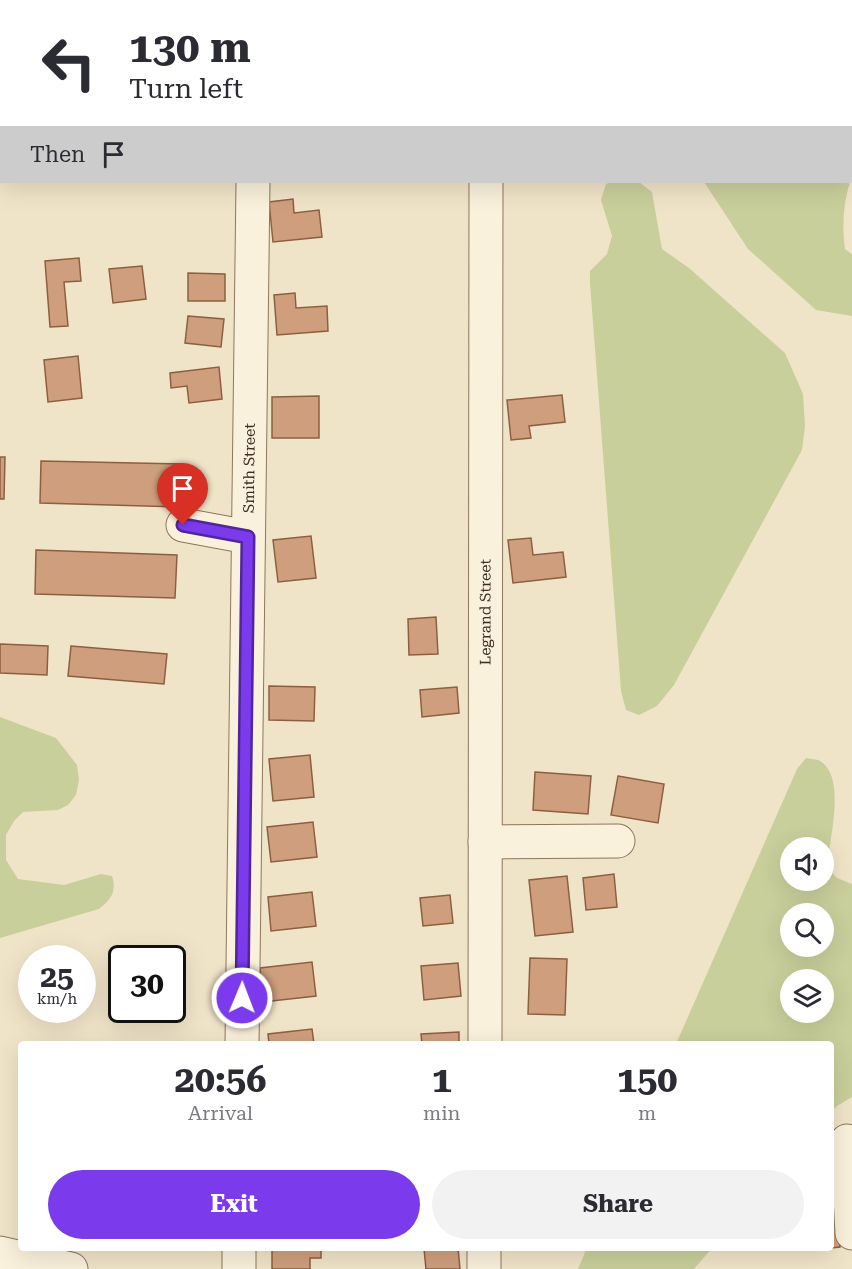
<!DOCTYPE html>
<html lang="en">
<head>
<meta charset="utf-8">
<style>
  body { margin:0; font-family:"Roboto Serif",serif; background:#f2f2f3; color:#2b2b33; height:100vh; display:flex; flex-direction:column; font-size:22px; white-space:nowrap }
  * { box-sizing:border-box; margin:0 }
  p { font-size:20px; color:#7c7c81 }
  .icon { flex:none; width:33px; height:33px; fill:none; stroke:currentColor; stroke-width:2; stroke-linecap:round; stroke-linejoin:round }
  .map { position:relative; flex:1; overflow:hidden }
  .side { position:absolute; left:18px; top:1041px; width:816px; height:210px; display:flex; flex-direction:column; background:#fff; border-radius:6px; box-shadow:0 6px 24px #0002 }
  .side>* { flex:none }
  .guide { position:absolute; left:0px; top:0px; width:852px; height:183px; box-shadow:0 6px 24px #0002; background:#fff; color:#2b2b33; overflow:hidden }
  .buttons { position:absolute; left:780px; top:837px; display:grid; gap:12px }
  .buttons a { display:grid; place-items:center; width:54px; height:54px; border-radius:50%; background:#fff; box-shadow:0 6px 24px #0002; font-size:30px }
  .speed { position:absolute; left:18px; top:945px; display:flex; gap:12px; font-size:30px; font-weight:700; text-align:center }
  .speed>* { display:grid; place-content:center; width:78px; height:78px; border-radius:50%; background:#fff; box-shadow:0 6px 24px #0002; line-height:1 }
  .speed small { font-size:15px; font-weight:400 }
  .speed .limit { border:3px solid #111; border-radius:9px; background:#fff; color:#111 }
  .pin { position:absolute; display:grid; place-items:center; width:51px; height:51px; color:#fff; margin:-62px -26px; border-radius:50% 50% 50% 0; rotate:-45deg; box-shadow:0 0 6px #0007 }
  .pin .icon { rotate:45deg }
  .me { position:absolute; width:66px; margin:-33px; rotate:1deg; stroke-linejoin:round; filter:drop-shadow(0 0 4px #0008) }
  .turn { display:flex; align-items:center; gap:21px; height:126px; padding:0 30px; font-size:27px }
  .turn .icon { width:78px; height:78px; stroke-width:2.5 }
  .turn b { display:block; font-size:42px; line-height:51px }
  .then { display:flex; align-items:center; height:57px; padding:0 30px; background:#0003; gap:12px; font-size:22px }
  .eta { display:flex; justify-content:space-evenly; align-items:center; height:102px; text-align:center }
  .eta b { font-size:36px; font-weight:700; line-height:42px }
  .action { display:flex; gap:12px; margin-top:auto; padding:12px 30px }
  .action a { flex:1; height:69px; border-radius:36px; background:#7c3aed; color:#fff; font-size:24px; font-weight:700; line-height:69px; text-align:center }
  .action a+a { background:#f2f2f3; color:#2b2b33 }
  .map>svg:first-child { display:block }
  .green { fill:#c9cf9b; fill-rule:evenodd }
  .building { fill:#cf9f7d; stroke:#8d5f41; stroke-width:1.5 }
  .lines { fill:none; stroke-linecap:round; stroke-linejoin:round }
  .minor-casing { stroke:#8d765c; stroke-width:35 }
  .minor { stroke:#faf1dc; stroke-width:33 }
  .route-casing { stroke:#51269a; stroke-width:15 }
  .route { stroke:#7c3aed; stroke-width:10 }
  .labels { text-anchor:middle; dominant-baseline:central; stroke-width:4.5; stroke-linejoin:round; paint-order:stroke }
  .street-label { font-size:15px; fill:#3d2e20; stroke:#f7eed8 }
</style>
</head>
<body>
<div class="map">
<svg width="852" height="1269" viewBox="0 0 852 1269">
  <rect width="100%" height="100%" fill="#f0e4c8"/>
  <g class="green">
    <path d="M 613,182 L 639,182 L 652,192 L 662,249 L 689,268 L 785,353 L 803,394 L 805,426 L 802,450 L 674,685 L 657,706 L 639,715 L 626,710 L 621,691 L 590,283 L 590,271 L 607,254 L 612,236 L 601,200 L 606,184 Z"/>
    <path d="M 704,182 L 850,182 C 843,204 842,226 845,249 L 852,254 L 852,316 L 816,310 L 748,249 Z"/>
    <path d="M 0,717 L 56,738 L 77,765 L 79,780 L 76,795 L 68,805 L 58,810 L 23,812 L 14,821 L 6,835 L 6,860 L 18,879 L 64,885 L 101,874 L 112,876 C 117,892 111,899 99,909 L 0,938 Z"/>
    <path d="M 806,758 C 810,759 817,759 820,761 C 847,777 829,841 827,867 L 837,878 L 852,884 L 852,1097 L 837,1106 L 831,1112 L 831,1044 L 676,1044 L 797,769 ZM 790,848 L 824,848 L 824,880 L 790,880 ZM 790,914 L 824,914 L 824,946 L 790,946 ZM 790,980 L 824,980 L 824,1012 L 790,1012 Z"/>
    <path d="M 587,1248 L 712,1248 L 694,1269 L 578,1269 Z"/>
  </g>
  <g class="building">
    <path d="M 293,199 L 294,213 L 319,210 L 322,237 L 273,242 L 269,202 Z"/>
    <path d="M 79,258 L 81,281 L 64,282 L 68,326 L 50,327 L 45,261 Z"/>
    <path d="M 142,266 L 146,299 L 113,303 L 109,269 Z"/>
    <path d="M 188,273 L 225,274 L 225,301 L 188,301 Z"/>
    <path d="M 295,293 L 296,308 L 327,306 L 328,331 L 277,335 L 274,295 Z"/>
    <path d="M 188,316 L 224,319 L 221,347 L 185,343 Z"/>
    <path d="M 78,356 L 82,398 L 48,402 L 44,360 Z"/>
    <path d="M 219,367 L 222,399 L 189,403 L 187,386 L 171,388 L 170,373 Z"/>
    <path d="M 562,395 L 565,422 L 529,426 L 531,438 L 511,440 L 507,400 Z"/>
    <path d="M 319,396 L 319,438 L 272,438 L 272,397 Z"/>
    <path d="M 0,457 L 5,457 L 4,499 L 0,499 Z"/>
    <path d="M 41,461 L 182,464 L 180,507 L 40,503 Z"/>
    <path d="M 311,536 L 316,578 L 278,582 L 273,540 Z"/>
    <path d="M 531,538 L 533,555 L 563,552 L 566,577 L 513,583 L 508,540 Z"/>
    <path d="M 36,550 L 177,555 L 175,598 L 35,594 Z"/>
    <path d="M 436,617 L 438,654 L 409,655 L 408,619 Z"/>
    <path d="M 0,644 L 48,646 L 47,675 L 0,673 Z"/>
    <path d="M 71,646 L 167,654 L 164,684 L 68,676 Z"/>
    <path d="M 269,686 L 315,687 L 314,721 L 269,720 Z"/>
    <path d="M 457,687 L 459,713 L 422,717 L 420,690 Z"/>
    <path d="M 310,755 L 314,797 L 273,801 L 269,759 Z"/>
    <path d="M 535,772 L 591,776 L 588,814 L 533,810 Z"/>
    <path d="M 618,776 L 664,784 L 658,823 L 611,815 Z"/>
    <path d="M 313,822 L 317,857 L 271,862 L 267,827 Z"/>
    <path d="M 614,874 L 617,907 L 586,910 L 583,878 Z"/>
    <path d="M 567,876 L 573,932 L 535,936 L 529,880 Z"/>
    <path d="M 312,892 L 316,926 L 271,931 L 268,897 Z"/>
    <path d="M 450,895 L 453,923 L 423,926 L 420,898 Z"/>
    <path d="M 530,958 L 567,959 L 565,1015 L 528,1014 Z"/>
    <path d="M 312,962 L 316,996 L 263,1002 L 260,968 Z"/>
    <path d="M 458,963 L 461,996 L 424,1000 L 421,966 Z"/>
    <path d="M 312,1029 L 314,1044 L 269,1044 L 268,1034 Z"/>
    <path d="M 459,1032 L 459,1044 L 422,1044 L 421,1034 Z"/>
    <path d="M 837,1217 L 840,1247 L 831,1248 L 831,1218 Z"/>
    <path d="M 272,1248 L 321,1248 L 321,1258 L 310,1258 L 310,1269 L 272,1269 Z"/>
    <path d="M 458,1248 L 460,1269 L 426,1269 L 424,1249 Z"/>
  </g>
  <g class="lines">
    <g class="minor-casing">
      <g id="minor">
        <path d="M 255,2 L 255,0"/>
        <path d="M 486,2 L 486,0"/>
        <path d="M 0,16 L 2,36"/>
        <path d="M 850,143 L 852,143"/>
        <path d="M 183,525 L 248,537"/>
        <path d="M 485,842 L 618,841"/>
        <path id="s1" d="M 242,1044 L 253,182"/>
        <path id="s2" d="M 485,1044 L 486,182"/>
        <path d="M 847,1141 L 852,1233"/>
        <path d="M 0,1253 L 71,1269"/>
        <path d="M 239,1269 L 239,1248"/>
        <path d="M 484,1269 L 484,1248"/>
      </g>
    </g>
    <use href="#minor" class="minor"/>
  </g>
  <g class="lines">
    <g class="route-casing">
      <path id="route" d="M 183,525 L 248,537 L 242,998"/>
    </g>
    <use href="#route" class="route"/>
  </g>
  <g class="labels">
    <g class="street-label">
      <text stroke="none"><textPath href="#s1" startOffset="576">Smith Street</textPath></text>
      <text stroke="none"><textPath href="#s2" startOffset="432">Legrand Street</textPath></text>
    </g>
  </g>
</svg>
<div class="buttons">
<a><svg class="icon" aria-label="sound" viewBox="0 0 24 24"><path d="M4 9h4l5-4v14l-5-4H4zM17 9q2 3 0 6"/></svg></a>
<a><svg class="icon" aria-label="search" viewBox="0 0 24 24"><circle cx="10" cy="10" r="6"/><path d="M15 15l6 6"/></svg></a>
<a><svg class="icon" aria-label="layers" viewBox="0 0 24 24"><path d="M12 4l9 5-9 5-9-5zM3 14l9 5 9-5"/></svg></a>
</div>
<div class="speed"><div>25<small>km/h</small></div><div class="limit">30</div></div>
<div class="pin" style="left:183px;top:525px;background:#d93025"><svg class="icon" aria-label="arrive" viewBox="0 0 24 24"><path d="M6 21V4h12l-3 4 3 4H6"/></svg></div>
<svg class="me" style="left:242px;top:998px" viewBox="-20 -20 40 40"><circle r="17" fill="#7c3aed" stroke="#fff" stroke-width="3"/><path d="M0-11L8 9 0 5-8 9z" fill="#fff"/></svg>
<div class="guide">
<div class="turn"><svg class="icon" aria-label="left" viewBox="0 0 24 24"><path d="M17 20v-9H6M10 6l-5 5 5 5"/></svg><div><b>130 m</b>Turn left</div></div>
<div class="then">Then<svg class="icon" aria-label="arrive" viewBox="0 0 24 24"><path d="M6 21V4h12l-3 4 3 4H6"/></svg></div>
</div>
<section class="side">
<div class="eta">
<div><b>20:56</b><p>Arrival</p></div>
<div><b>1</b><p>min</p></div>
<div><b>150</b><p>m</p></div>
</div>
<div class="action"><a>Exit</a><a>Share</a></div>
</section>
</div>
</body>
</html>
